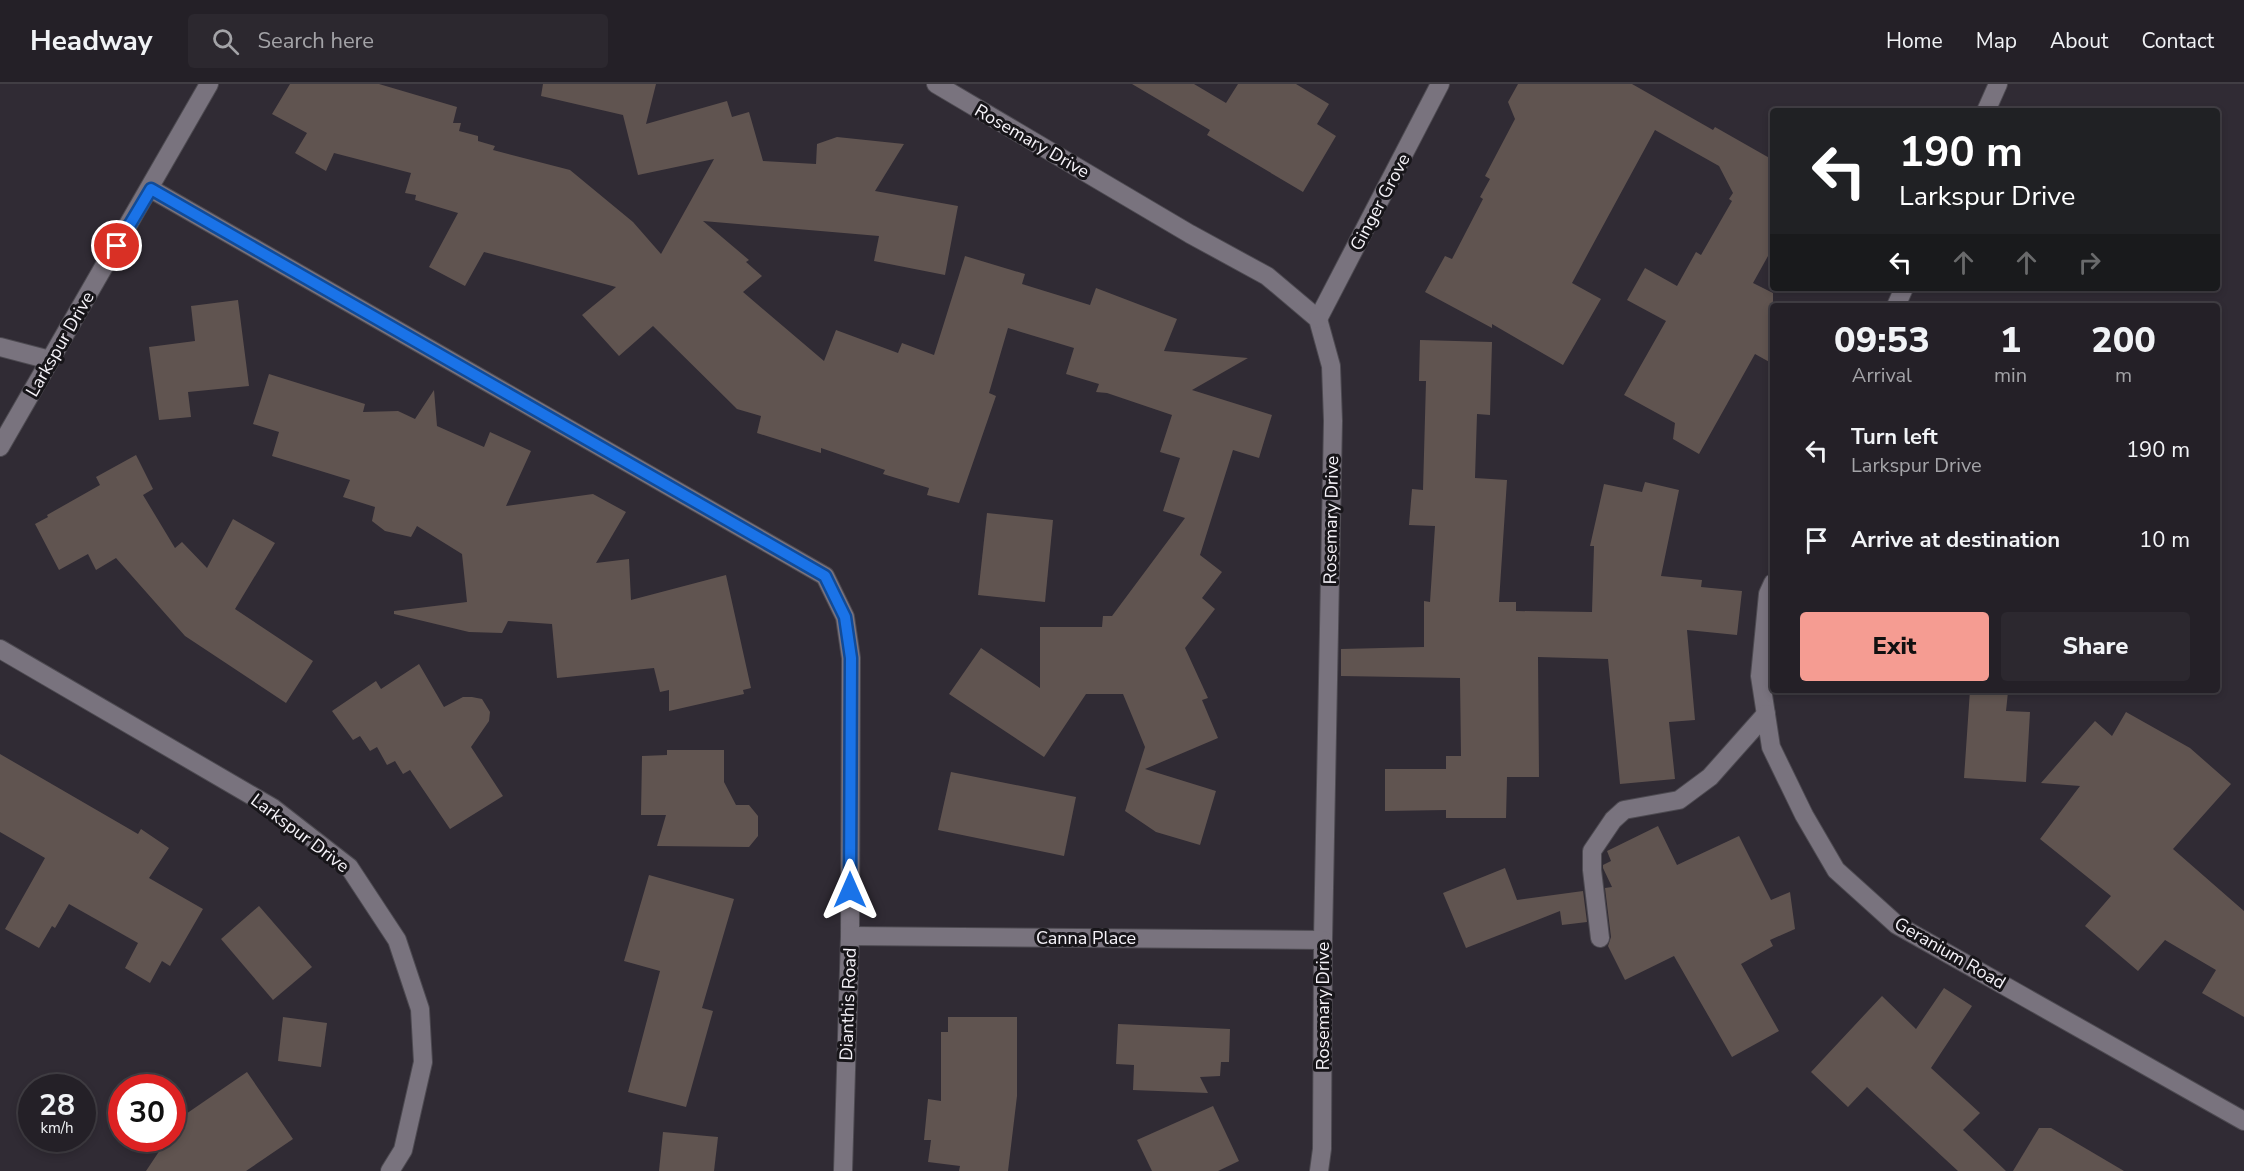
<!DOCTYPE html>
<html lang="en">
<head>
<meta charset="utf-8">
<style>
  body { margin:0; font-family:"Nunito Sans",sans-serif; background:#2c282f; color:#f1f3f6; height:100vh; display:flex; flex-direction:column; font-size:22px; white-space:nowrap }
  * { box-sizing:border-box; margin:0 }
  p { font-size:20px; color:#a3a3a7 }
  .icon { flex:none; width:33px; height:33px; fill:none; stroke:currentColor; stroke-width:2; stroke-linecap:round; stroke-linejoin:round }
  .map { position:relative; flex:1; overflow:hidden }
  .drawer { position:absolute; left:1770px; top:219px; width:450px; height:390px; display:flex; flex-direction:column; background:#242027; border-radius:6px; box-shadow:0 3px 9px #0003,0 0 0 2px #413e44 }
  .drawer>* { flex:none }
  .top-card { position:absolute; left:1770px; top:24px; width:450px; height:183px; border-radius:6px; box-shadow:0 3px 9px #0003,0 0 0 2px #413e44; background:#202124; color:#fff; overflow:hidden }
  .speed { position:absolute; left:18px; top:990px; display:flex; gap:12px; font-size:30px; font-weight:700; text-align:center }
  .speed>* { display:grid; place-content:center; width:78px; height:78px; border-radius:50%; background:#242027; box-shadow:0 3px 9px #0003,0 0 0 2px #413e44; line-height:1 }
  .speed small { font-size:15px; font-weight:400 }
  .speed .limit { border:9px solid #d22; background:#fff; color:#111 }
  .pin { position:absolute; display:grid; place-items:center; width:51px; height:51px; color:#fff; margin:-26px; border:3px solid #fff; border-radius:50%; box-shadow:0 2px 6px #0007 }
  .me { position:absolute; width:66px; margin:-33px; rotate:0deg; stroke-linejoin:round; filter:drop-shadow(0 0 4px #0008) }
  .turn { display:flex; align-items:center; gap:21px; height:126px; padding:0 30px; font-size:27px }
  .turn .icon { width:78px; height:78px; stroke-width:2.5 }
  .turn b { display:block; font-size:42px; line-height:51px }
  .lanes { display:flex; align-items:center; height:57px; padding:0 30px; background:#0003; justify-content:center; gap:30px; direction:ltr }
  .lanes .off { opacity:.35 }
  .eta { display:flex; justify-content:space-evenly; align-items:center; height:102px; text-align:center }
  .eta b { font-size:36px; font-weight:800; line-height:42px }
  .cta { display:flex; gap:12px; margin-top:auto; padding:12px 30px }
  .cta a { flex:1; height:69px; border-radius:6px; background:#f59c92; color:#111; font-size:24px; font-weight:800; line-height:69px; text-align:center }
  .cta a+a { background:#2c282f; color:#f1f3f6 }
  ul { padding:0; list-style:none }
  li { display:flex; align-items:center; gap:18px; height:90px; padding:0 30px }
  li div { flex:1 }
  li b { display:block; font-size:22px }
  li em { font-style:normal }
  header { display:flex; align-items:center; gap:36px; box-sizing:border-box; height:84px; padding:0 30px; background:#242027; border-bottom:2px solid #413e44 }
  header strong { font-size:28px }
  nav { display:flex; gap:33px; margin-inline-start:auto; font-size:21px }
  .search { width:420px; height:54px; background:#2c282f; display:flex; align-items:center; gap:15px; box-sizing:border-box; padding:0 21px; border-radius:6px; color:#a3a3a7; font-size:22px }
  .map>svg:first-child { display:block }
  .building { fill:#605450 }
  .lines { fill:none; stroke-linecap:round; stroke-linejoin:round }
  .street-casing { stroke:#4d4a51; stroke-width:20 }
  .street { stroke:#79737e; stroke-width:18 }
  .route-casing { stroke:#114b97; stroke-width:15 }
  .route { stroke:#1a73e8; stroke-width:10 }
  .labels { text-anchor:middle; dominant-baseline:central; stroke-width:6; stroke-linejoin:round; paint-order:stroke }
  .street-label { font-size:18px; fill:#f6f3f9; stroke:#171519 }
</style>
</head>
<body>
<header>
<strong>Headway</strong>
<div class="search"><svg class="icon" aria-label="search" viewBox="0 0 24 24"><circle cx="10" cy="10" r="6"/><path d="M15 15l6 6"/></svg>Search here</div>
<nav><a>Home</a><a>Map</a><a>About</a><a>Contact</a></nav>
</header>
<div class="map">
<svg width="2244" height="1087" viewBox="0 0 2244 1087">
  <rect width="100%" height="100%" fill="#302b34"/>
  <g class="building">
    <path d="M 290,0 L 379,0 L 457,23 L 453,39 L 461,39 L 459,47 L 478,52 L 478,57 L 495,62 L 493,66 L 570,86 L 633,138 L 661,170 L 714,75 L 638,91 L 623,31 L 541,12 L 543,0 L 656,0 L 646,40 L 727,17 L 732,33 L 749,28 L 763,77 L 816,80 L 817,60 L 837,53 L 904,60 L 875,107 L 958,122 L 945,191 L 874,177 L 879,152 L 703,137 L 749,176 L 746,178 L 762,192 L 743,208 L 824,277 L 836,246 L 898,269 L 902,259 L 934,271 L 965,172 L 1025,190 L 1022,200 L 1090,221 L 1096,204 L 1177,235 L 1164,267 L 1248,274 L 1192,306 L 1272,331 L 1259,374 L 1233,366 L 1200,471 L 1222,488 L 1202,514 L 1215,525 L 1185,564 L 1208,614 L 1202,616 L 1218,654 L 1145,685 L 1216,707 L 1200,761 L 1156,748 L 1125,727 L 1145,663 L 1123,610 L 1086,610 L 1044,673 L 949,610 L 981,564 L 1040,604 L 1040,543 L 1102,543 L 1103,532 L 1112,532 L 1185,434 L 1163,427 L 1180,374 L 1160,368 L 1172,331 L 1107,309 L 1096,308 L 1099,300 L 1066,290 L 1074,264 L 1008,244 L 989,309 L 996,312 L 959,419 L 927,411 L 929,404 L 883,390 L 885,386 L 821,364 L 821,369 L 757,349 L 761,332 L 737,325 L 653,242 L 619,272 L 582,231 L 616,203 L 484,168 L 465,202 L 429,183 L 458,129 L 415,116 L 416,111 L 405,109 L 411,89 L 334,69 L 326,87 L 295,69 L 307,49 L 272,30 Z"/>
    <path d="M 1132,0 L 1194,0 L 1226,19 L 1238,0 L 1296,0 L 1329,20 L 1317,40 L 1336,52 L 1303,108 L 1207,51 L 1210,46 Z"/>
    <path d="M 1518,0 L 1632,0 L 1713,46 L 1715,43 L 1773,76 L 1773,163 L 1753,199 L 1773,209 L 1773,280 L 1755,270 L 1699,370 L 1673,355 L 1675,339 L 1624,311 L 1666,237 L 1627,216 L 1645,184 L 1677,202 L 1696,168 L 1701,171 L 1732,117 L 1729,115 L 1733,109 L 1719,82 L 1655,46 L 1572,199 L 1601,215 L 1563,281 L 1492,240 L 1492,244 L 1425,208 L 1445,172 L 1452,175 L 1483,115 L 1480,113 L 1490,95 L 1485,92 L 1515,35 L 1508,18 Z"/>
    <path d="M 238,216 L 249,302 L 188,308 L 191,333 L 159,336 L 149,263 L 195,257 L 191,222 Z"/>
    <path d="M 1420,256 L 1492,258 L 1490,331 L 1477,330 L 1475,394 L 1507,396 L 1499,518 L 1516,518 L 1516,527 L 1592,528 L 1594,462 L 1590,462 L 1604,400 L 1642,408 L 1645,398 L 1679,406 L 1661,492 L 1702,496 L 1701,503 L 1742,507 L 1737,551 L 1687,546 L 1695,636 L 1669,638 L 1675,695 L 1620,700 L 1608,575 L 1538,573 L 1539,693 L 1507,693 L 1506,734 L 1446,734 L 1446,726 L 1385,727 L 1385,685 L 1446,685 L 1446,672 L 1461,672 L 1460,594 L 1341,592 L 1341,565 L 1424,563 L 1424,517 L 1430,518 L 1435,442 L 1409,441 L 1412,405 L 1423,406 L 1426,297 L 1419,297 Z"/>
    <path d="M 269,290 L 365,320 L 363,328 L 398,327 L 415,335 L 434,306 L 437,342 L 484,363 L 490,348 L 531,367 L 506,422 L 593,410 L 626,428 L 596,479 L 629,475 L 631,516 L 726,491 L 751,604 L 743,606 L 744,610 L 669,627 L 669,606 L 660,608 L 654,584 L 557,594 L 552,540 L 508,537 L 502,549 L 469,548 L 394,530 L 394,527 L 467,518 L 462,470 L 417,442 L 411,453 L 385,447 L 372,437 L 375,423 L 343,413 L 350,396 L 272,372 L 279,348 L 253,340 Z"/>
    <path d="M 136,371 L 153,405 L 143,411 L 175,464 L 182,458 L 207,484 L 233,435 L 275,459 L 235,525 L 313,577 L 286,619 L 185,552 L 116,474 L 96,486 L 88,470 L 59,486 L 35,440 L 48,433 L 47,431 L 100,401 L 96,393 Z"/>
    <path d="M 987,429 L 1053,436 L 1045,518 L 978,511 Z"/>
    <path d="M 419,580 L 444,623 L 463,613 L 472,613 L 482,615 L 490,628 L 489,637 L 471,663 L 503,712 L 450,745 L 410,686 L 403,690 L 395,677 L 387,681 L 377,663 L 370,667 L 360,652 L 353,656 L 332,627 L 376,597 L 381,605 Z"/>
    <path d="M 1970,606 L 2008,608 L 2006,627 L 2030,628 L 2026,698 L 1964,694 Z"/>
    <path d="M 2126,628 L 2190,664 L 2231,700 L 2173,765 L 2244,827 L 2244,933 L 2202,909 L 2216,886 L 2165,856 L 2138,887 L 2085,842 L 2111,812 L 2040,755 L 2080,702 L 2041,699 L 2095,637 L 2112,652 Z"/>
    <path d="M 667,666 L 724,666 L 724,698 L 736,721 L 749,721 L 758,732 L 758,752 L 749,763 L 657,762 L 666,731 L 641,731 L 642,672 L 667,671 Z"/>
    <path d="M 0,670 L 138,750 L 141,745 L 169,764 L 149,794 L 203,825 L 170,882 L 162,877 L 150,899 L 125,884 L 138,859 L 69,820 L 55,844 L 52,842 L 39,864 L 5,845 L 45,774 L 0,748 Z"/>
    <path d="M 951,688 L 1076,713 L 1064,772 L 938,746 Z"/>
    <path d="M 1658,742 L 1677,781 L 1739,752 L 1771,816 L 1790,808 L 1795,845 L 1770,856 L 1773,862 L 1741,880 L 1779,947 L 1732,973 L 1674,872 L 1625,896 L 1608,862 L 1611,853 L 1605,804 L 1612,803 L 1603,784 L 1603,781 L 1611,777 L 1607,767 Z"/>
    <path d="M 1505,784 L 1517,816 L 1583,807 L 1587,838 L 1562,841 L 1560,827 L 1466,864 L 1443,809 Z"/>
    <path d="M 649,791 L 734,815 L 702,924 L 713,927 L 686,1023 L 628,1008 L 660,887 L 624,877 Z"/>
    <path d="M 259,822 L 312,883 L 273,916 L 221,855 Z"/>
    <path d="M 1944,904 L 1972,922 L 1931,984 L 1980,1029 L 1963,1046 L 2006,1087 L 1958,1087 L 1867,1003 L 1848,1023 L 1811,988 L 1882,912 L 1916,945 Z"/>
    <path d="M 283,933 L 327,939 L 321,983 L 278,977 Z"/>
    <path d="M 948,933 L 1017,933 L 1017,1012 L 1008,1087 L 959,1087 L 960,1082 L 928,1078 L 931,1056 L 924,1056 L 928,1015 L 941,1017 L 941,948 L 948,948 Z"/>
    <path d="M 1118,940 L 1230,945 L 1229,978 L 1221,978 L 1220,992 L 1200,993 L 1208,1009 L 1133,1006 L 1134,981 L 1116,980 Z"/>
    <path d="M 247,988 L 293,1055 L 246,1087 L 146,1087 L 168,1054 L 172,1054 L 172,1048 L 183,1032 Z"/>
    <path d="M 1213,1022 L 1239,1077 L 1218,1087 L 1152,1087 L 1137,1056 Z"/>
    <path d="M 2039,1044 L 2051,1044 L 2124,1087 L 2013,1087 Z"/>
    <path d="M 663,1048 L 718,1053 L 714,1087 L 659,1087 Z"/>
  </g>
  <g class="lines">
    <g class="street-casing">
      <g id="street">
        <path d="M 936,0 L 1190,150 L 1267,192 L 1318,235 L 1331,282 L 1333,337 L 1323,856 L 1322,1065 L 1319,1087"/>
        <path d="M 1986,27 L 1998,0"/>
        <path d="M 151,105 L 825,492 L 845,533 L 851,574 L 850,852 L 843,1087"/>
        <path d="M 1896,222 L 1904,204"/>
        <path d="M 1318,235 L 1440,0"/>
        <path d="M 0,263 L 50,276"/>
        <path d="M 0,363 L 209,0"/>
        <path d="M 1773,499 L 1768,510 L 1760,592 L 1771,663 L 1804,731 L 1836,786 L 1897,841 L 2244,1037"/>
        <path d="M 0,565 L 273,724 L 349,783 L 397,856 L 420,925 L 423,978 L 403,1066 L 390,1087"/>
        <path d="M 850,852 L 1323,856"/>
        <path d="M 1600,854 L 1592,786 L 1592,767 L 1613,736 L 1624,726 L 1679,716 L 1710,693 L 1766,630"/>
      </g>
    </g>
    <use href="#street" class="street"/>
  </g>
  <g class="lines">
    <g class="route-casing">
      <path id="route" d="M 117,162 L 151,105 L 825,492 L 845,533 L 851,574 L 850,806"/>
    </g>
    <use href="#route" class="route"/>
  </g>
  <g class="labels">
    <g class="street-label">
      <text transform="translate(1032 57) rotate(30)">Rosemary Drive</text>
      <text transform="translate(1380 118) rotate(-62)">Ginger Grove</text>
      <text transform="translate(60 260) rotate(-60)">Larkspur Drive</text>
      <text transform="translate(1331 436) rotate(-89)">Rosemary Drive</text>
      <text transform="translate(300 749) rotate(37)">Larkspur Drive</text>
      <text x="1086" y="854">Canna Place</text>
      <text transform="translate(1950 869) rotate(30)">Geranium Road</text>
      <text transform="translate(848 920) rotate(-88)">Dianthis Road</text>
      <text transform="translate(1323 922) rotate(-90)">Rosemary Drive</text>
    </g>
  </g>
</svg>
<div class="speed"><div>28<small>km/h</small></div><div class="limit">30</div></div>
<div class="pin" style="left:117px;top:162px;background:#d93025"><svg class="icon" aria-label="arrive" viewBox="0 0 24 24"><path d="M6 21V4h12l-3 4 3 4H6"/></svg></div>
<svg class="me" style="left:850px;top:806px" viewBox="-20 -20 40 40"><path d="M0-17L14 15 0 8-14 15z" fill="#1a73e8" stroke="#fff" stroke-width="4"/></svg>
<div class="top-card">
<div class="turn"><svg class="icon" aria-label="left" viewBox="0 0 24 24"><path d="M17 20v-9H6M10 6l-5 5 5 5"/></svg><div><b>190 m</b>Larkspur Drive</div></div>
<div class="lanes"><svg class="icon" aria-label="left" viewBox="0 0 24 24"><path d="M17 20v-9H6M10 6l-5 5 5 5"/></svg><svg class="icon off" aria-label="ahead" viewBox="0 0 24 24"><path d="M12 20V5M6 11l6-6 6 6"/></svg><svg class="icon off" aria-label="ahead" viewBox="0 0 24 24"><path d="M12 20V5M6 11l6-6 6 6"/></svg><svg class="icon off" aria-label="right" viewBox="0 0 24 24"><path d="M7 20v-9h11M14 6l5 5-5 5"/></svg></div>
</div>
<section class="drawer">
<div class="eta">
<div><b>09:53</b><p>Arrival</p></div>
<div><b>1</b><p>min</p></div>
<div><b>200</b><p>m</p></div>
</div>
<ul>
<li><svg class="icon" aria-label="left" viewBox="0 0 24 24"><path d="M17 20v-9H6M10 6l-5 5 5 5"/></svg><div><b>Turn left</b><p>Larkspur Drive</p></div><em>190 m</em></li>
<li><svg class="icon" aria-label="arrive" viewBox="0 0 24 24"><path d="M6 21V4h12l-3 4 3 4H6"/></svg><div><b>Arrive at destination</b></div><em>10 m</em></li>
</ul>
<div class="cta"><a>Exit</a><a>Share</a></div>
</section>
</div>
</body>
</html>
